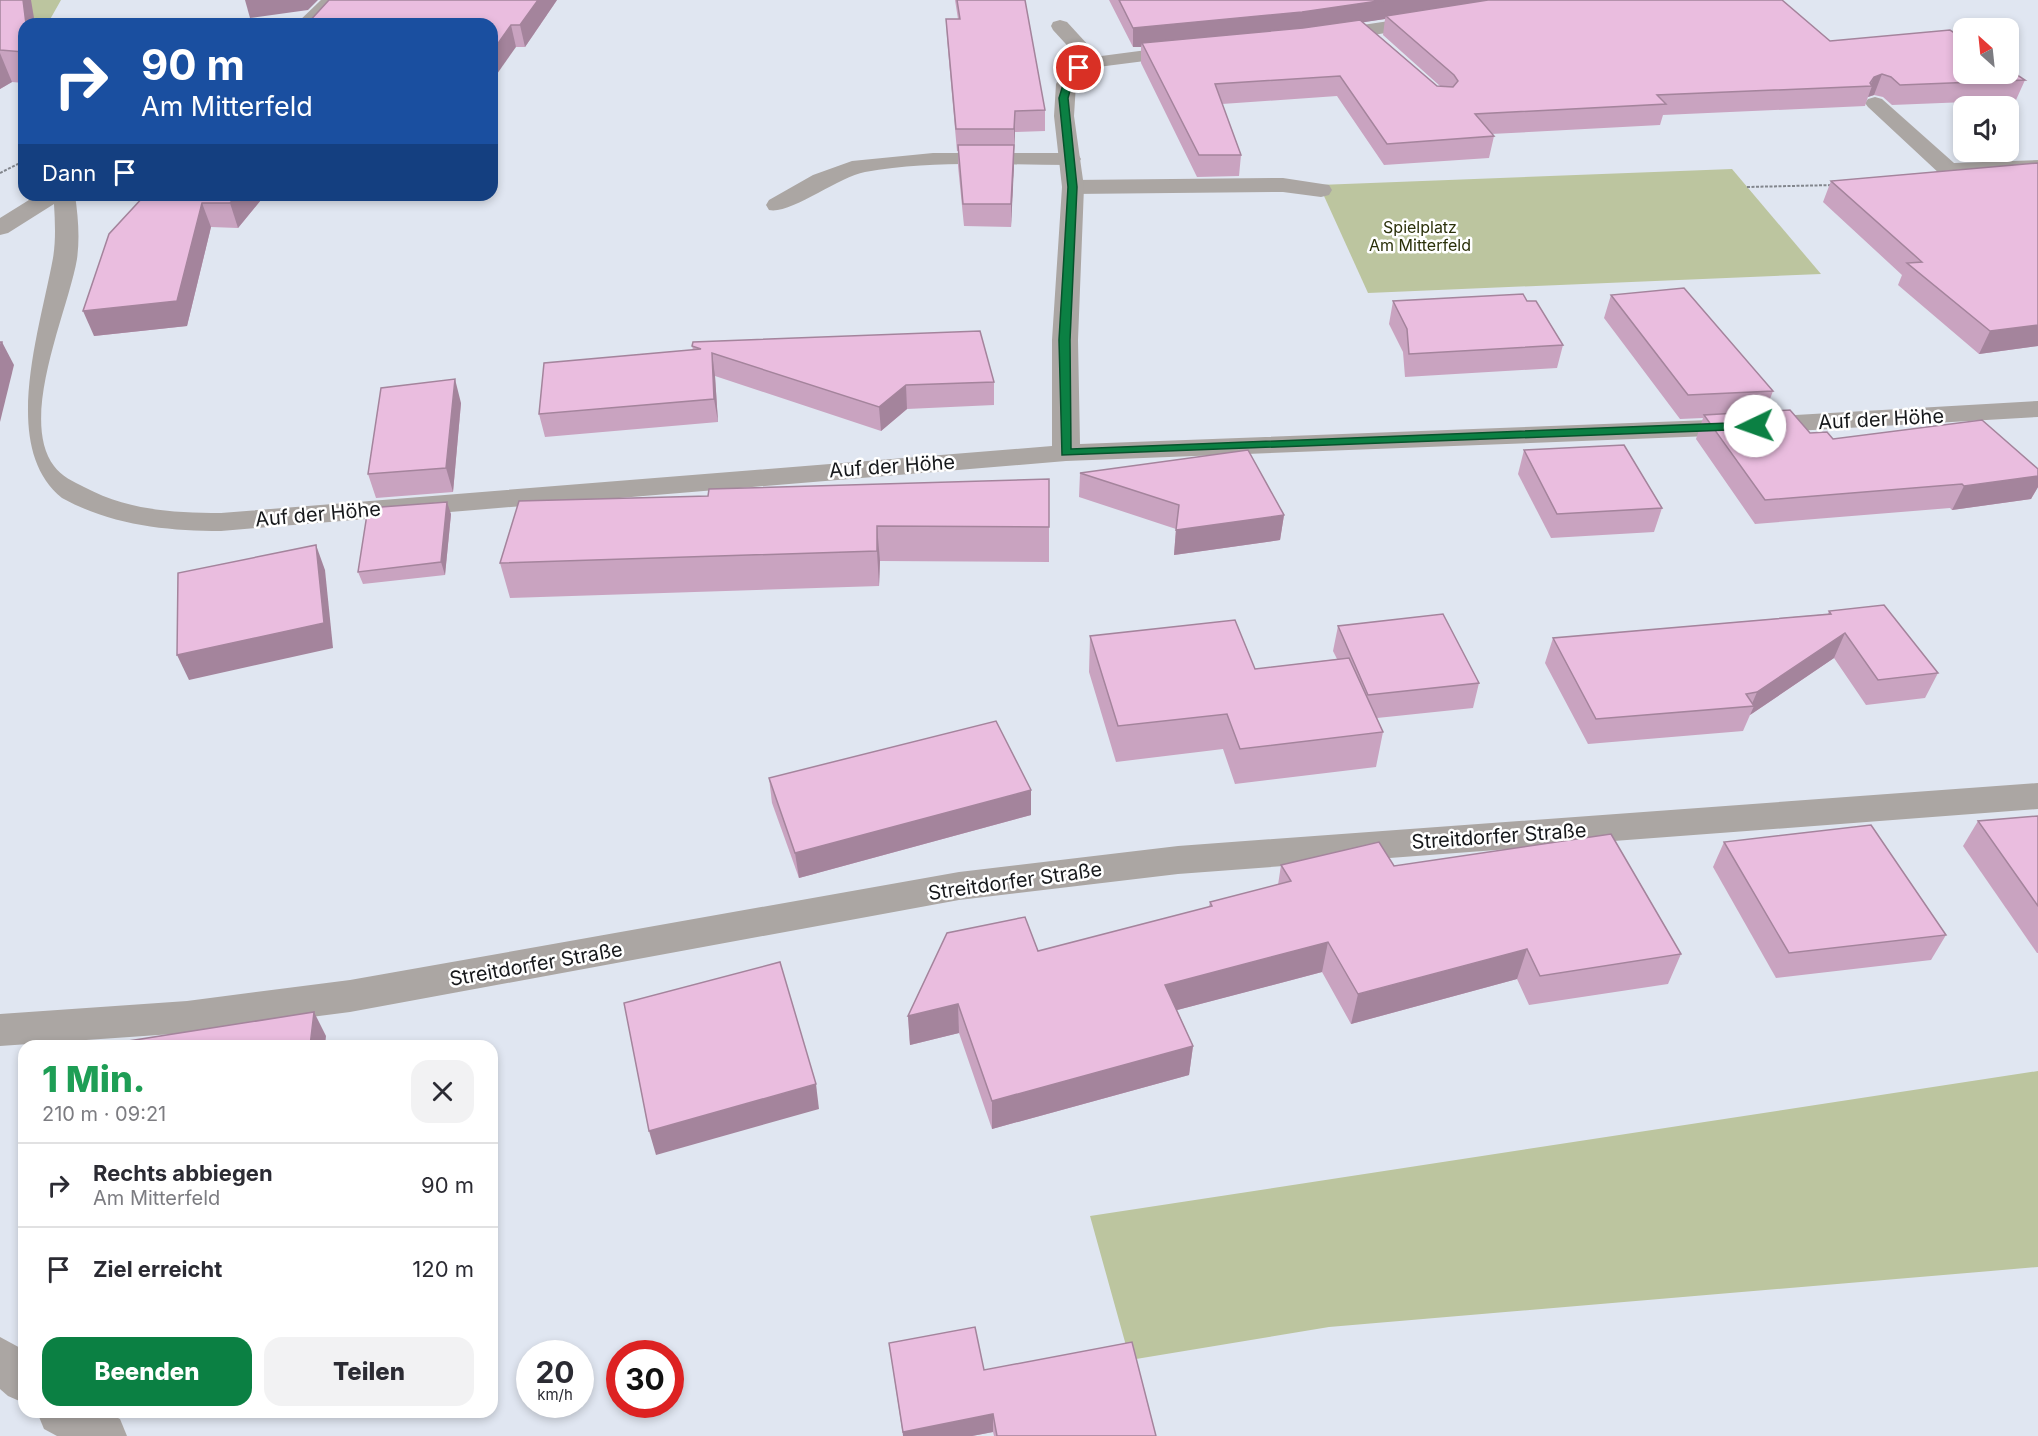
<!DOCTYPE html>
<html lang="de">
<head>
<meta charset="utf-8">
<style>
  body { margin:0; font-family:Inter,sans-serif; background:#f2f2f3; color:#2b2b33; height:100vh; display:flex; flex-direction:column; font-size:22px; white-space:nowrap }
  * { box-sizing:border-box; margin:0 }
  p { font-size:20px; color:#7c7c81 }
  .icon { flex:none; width:33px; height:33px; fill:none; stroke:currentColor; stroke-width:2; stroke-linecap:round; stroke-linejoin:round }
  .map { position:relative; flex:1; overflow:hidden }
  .drawer { position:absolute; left:18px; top:1040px; width:480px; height:378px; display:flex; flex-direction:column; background:#fff; border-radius:18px; box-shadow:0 3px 9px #0003 }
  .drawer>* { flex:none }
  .guide { position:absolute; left:18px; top:18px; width:480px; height:183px; border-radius:18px; box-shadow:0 3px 9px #0003; background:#1a4fa0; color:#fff; overflow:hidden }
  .needle { width:39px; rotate:333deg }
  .controls { position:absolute; left:1953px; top:18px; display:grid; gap:12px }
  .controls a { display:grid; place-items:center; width:66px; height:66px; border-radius:12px; background:#fff; box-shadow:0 3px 9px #0003; font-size:30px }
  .speed { position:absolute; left:516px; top:1340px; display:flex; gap:12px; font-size:30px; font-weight:700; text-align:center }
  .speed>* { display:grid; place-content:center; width:78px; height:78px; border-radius:50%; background:#fff; box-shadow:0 3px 9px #0003; line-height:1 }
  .speed small { font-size:15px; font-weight:400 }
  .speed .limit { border:9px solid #d22; background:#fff; color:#111 }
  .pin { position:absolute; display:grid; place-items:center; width:51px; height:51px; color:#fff; margin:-26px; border:3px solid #fff; border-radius:50%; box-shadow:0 2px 6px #0007 }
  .me { position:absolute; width:66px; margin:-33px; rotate:267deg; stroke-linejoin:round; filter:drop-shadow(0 0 4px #0008) }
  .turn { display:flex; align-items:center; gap:21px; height:126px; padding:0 24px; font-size:27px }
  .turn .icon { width:78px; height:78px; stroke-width:2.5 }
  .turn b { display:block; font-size:42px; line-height:51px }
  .then { display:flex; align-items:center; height:57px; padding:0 24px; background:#0003; gap:12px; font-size:22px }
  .round { display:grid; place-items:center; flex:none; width:63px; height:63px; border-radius:18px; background:#f2f2f3 }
  .head { display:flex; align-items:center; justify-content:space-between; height:102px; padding:0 24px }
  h1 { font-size:36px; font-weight:800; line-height:45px; color:#1e9e55 }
  .action { display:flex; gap:12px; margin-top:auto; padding:12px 24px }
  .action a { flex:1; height:69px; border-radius:18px; background:#0b8043; color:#fff; font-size:24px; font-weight:800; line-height:69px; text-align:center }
  .action a+a { background:#f2f2f3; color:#2b2b33 }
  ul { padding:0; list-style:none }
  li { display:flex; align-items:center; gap:18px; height:84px; padding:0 24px; border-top:2px solid #e1e1e2 }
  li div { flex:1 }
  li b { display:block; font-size:22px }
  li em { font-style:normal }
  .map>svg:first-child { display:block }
  .green { fill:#bcc59f }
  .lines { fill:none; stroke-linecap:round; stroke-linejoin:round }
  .path { stroke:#82868d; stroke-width:2; stroke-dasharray:3 1.5; stroke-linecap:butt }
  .service { fill:#aba6a3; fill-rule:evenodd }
  .minor { fill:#aba6a3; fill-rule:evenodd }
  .wall { fill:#c9a3c0; fill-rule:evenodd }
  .shaded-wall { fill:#a4849c }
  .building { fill:#eabddf; stroke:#a4849c; stroke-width:1.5 }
  .route { fill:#0b8043; stroke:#07532c; stroke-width:1.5 }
  .labels { text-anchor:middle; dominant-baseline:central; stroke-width:5; stroke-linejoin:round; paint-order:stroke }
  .far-park-label { font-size:16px; fill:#2a3009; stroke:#fff }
  .street-label { font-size:20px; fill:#16181b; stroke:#fff }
</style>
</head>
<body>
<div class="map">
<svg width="2038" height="1436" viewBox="0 0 2038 1436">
  <rect width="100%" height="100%" fill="#e0e6f1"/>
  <g class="green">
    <path d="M 0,0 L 61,0 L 48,23 L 52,24 L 24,24 Z"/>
    <path d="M 1732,169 L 1821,274 L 1368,293 L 1319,185 Z"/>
    <path d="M 2038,1071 L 2038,1267 L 1329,1327 L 1130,1360 L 1090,1216 Z"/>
  </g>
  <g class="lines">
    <g class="path">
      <path d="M 0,173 L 24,161"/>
      <path d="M 1747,187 L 1834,185"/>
    </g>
    <g class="service">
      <path d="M 1060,20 L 1067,22 L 1100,58 L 1103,62 L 1100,66 L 1086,66 L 1053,30 L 1051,26 L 1053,22 Z"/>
      <path d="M 1875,97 L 1882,99 L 1954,163 L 2038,160 L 2038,172 L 1941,175 L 1868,107 L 1865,103 L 1868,99 Z"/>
      <path d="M 933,153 L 1070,153 L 1078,154 L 1081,159 L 1078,164 L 1070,165 C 1002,165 932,160 865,172 C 838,177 790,215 769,210 L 766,205 L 769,200 L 813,175 L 852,161 Z"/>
      <path d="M 1283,178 L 1329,185 L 1332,190 L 1329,195 L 1321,197 L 1283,192 L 1073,194 L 1065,192 L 1062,187 L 1065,182 L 1073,180 Z"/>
    </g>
    <g class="minor">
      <path d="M 321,0 L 341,0 L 316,24 L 296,24 Z"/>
      <path d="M 1429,15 L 1436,17 L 1438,21 L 1436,25 L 1329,42 L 1320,36 L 1329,30 Z"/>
      <path d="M 1185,45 L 1195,51 L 1192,55 L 1098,67 L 1078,78 L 1076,84 L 1074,116 L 1084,187 L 1078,340 L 1080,444 L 1710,420 L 2038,401 L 2038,417 L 1710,436 L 1066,461 L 221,531 C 166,531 111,525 62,498 C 0,448 39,334 53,258 C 56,240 55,222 54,204 L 8,233 L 0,235 L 0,218 L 37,195 L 75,195 C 78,216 80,237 77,259 C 68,312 18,418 54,466 C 61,476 74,482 84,487 C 127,510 173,513 221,513 L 1052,446 L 1052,340 L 1062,187 L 1054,116 L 1056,84 L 1063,71 L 1086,58 Z"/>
      <path d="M 2038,783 L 2038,809 L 1178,874 L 959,900 L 350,1012 L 187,1033 L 0,1046 L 0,1014 L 187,1001 L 350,980 L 959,872 L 1178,846 Z"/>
      <path d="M 0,1337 L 24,1350 L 24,1403 L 8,1396 L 0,1389 Z"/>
      <path d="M 37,1412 L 106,1412 L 120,1419 L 127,1436 L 57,1436 L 44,1429 Z"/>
    </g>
  </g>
  <g class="wall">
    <path d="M 0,0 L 24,24 L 24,83 L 12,82 L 0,89 Z"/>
    <path d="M 557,0 L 525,47 L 516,47 L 492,24 Z"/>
    <path d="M 955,0 L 1025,0 L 1045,110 L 1045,131 L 1015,132 L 1011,227 L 964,226 L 958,166 L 958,151 L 957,151 L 947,39 L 946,19 L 958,19 Z"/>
    <path d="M 1109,0 L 1782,0 L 1830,41 L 2025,80 L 2016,100 L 1892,105 L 1883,97 L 1874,95 L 1868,97 L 1865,106 L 1663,115 L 1660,125 L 1491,134 L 1494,136 L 1489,158 L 1384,165 L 1337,96 L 1222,104 L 1241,155 L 1239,176 L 1197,177 L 1141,63 L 1141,47 L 1133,47 ZM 1385,19 L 1383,35 L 1440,86 L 1437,86 L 1363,22 Z"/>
    <path d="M 2038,163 L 2038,346 L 1979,354 L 1898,285 L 1902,275 L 1823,202 L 1831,181 Z"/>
    <path d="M 145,195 L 265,195 L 238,228 L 211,227 L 187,326 L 94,336 Z"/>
    <path d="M 1611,295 L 1773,391 L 1765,412 L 1810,433 L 1833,439 L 2038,469 L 2038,487 L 2031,499 L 1952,510 L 1950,508 L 1755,524 L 1696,439 L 1703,418 L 1680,419 L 1604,318 Z"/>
    <path d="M 1393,301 L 1527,301 L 1563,345 L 1557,368 L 1405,377 L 1403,352 L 1389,324 Z"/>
    <path d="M 692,346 L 994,382 L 994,405 L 907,409 L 881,431 L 715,376 L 718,422 L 545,437 L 539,414 L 693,350 Z"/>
    <path d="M 461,403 L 453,492 L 376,498 L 368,474 Z"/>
    <path d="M 1524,450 L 1662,508 L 1654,532 L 1551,538 L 1518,474 Z"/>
    <path d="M 1080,473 L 1284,515 L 1280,540 L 1174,555 L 1176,529 L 1079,497 Z"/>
    <path d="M 1049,479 L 1049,562 L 880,561 L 879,586 L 510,598 L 500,563 L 708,496 Z"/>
    <path d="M 451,514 L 445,575 L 363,584 L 358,572 Z"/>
    <path d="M 1829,611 L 1938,673 L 1925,698 L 1866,705 L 1834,658 L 1750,715 L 1743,731 L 1588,744 L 1545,663 L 1553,638 L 1828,614 Z"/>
    <path d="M 1338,626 L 1479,683 L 1473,708 L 1377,718 L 1383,732 L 1376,767 L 1235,784 L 1223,749 L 1116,762 L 1089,672 L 1090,636 L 1255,669 L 1337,659 L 1333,651 Z"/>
    <path d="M 769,778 L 1031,815 L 799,878 L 772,803 Z"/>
    <path d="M 2038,816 L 2038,953 L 2037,953 L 1963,846 L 1978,821 Z"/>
    <path d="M 1724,842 L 1946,935 L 1931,960 L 1776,978 L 1713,867 Z"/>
    <path d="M 1281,865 L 1394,866 L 1681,954 L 1668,984 L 1529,1005 L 1517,979 L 1351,1024 L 1322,972 L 1177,1010 L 1193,1046 L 1189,1075 L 992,1129 L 959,1033 L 910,1045 L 908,1016 L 1209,907 L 1210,902 L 1278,885 Z"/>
    <path d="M 889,1343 L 984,1370 L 1156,1436 L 994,1436 L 993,1432 L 972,1436 L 903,1436 Z"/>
  </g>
  <g class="shaded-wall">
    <path d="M 23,0 L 31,0 L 35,24 L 26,24 Z"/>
    <path d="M 245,0 L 318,0 L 308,10 L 250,18 Z"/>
    <path d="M 538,0 L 557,0 L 525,47 L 520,25 Z"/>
    <path d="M 1385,0 L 1510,0 L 1386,16 L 1385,19 L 1300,32 L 1142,43 L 1141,47 L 1133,47 L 1133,28 Z"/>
    <path d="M 511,25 L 516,47 L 492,81 L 492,52 Z"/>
    <path d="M 0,53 L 12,82 L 0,89 Z"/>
    <path d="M 1882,74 L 1874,95 L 1868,97 L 1872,86 L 1870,86 L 1874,77 Z"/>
    <path d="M 1015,111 L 1015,132 L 1014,151 L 1014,129 Z"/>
    <path d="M 1014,145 L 1014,167 L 1011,227 L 1011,204 Z"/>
    <path d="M 237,195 L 265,195 L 238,228 L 230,203 Z"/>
    <path d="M 202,203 L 211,227 L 187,326 L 94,336 L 83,311 Z"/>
    <path d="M 2038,325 L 2038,346 L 1979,354 L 1990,331 Z"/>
    <path d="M 2,342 L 14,365 L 0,422 L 0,352 Z"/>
    <path d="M 712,353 L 715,376 L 718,422 L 714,399 Z"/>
    <path d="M 455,379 L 461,403 L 453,492 L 446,468 Z"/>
    <path d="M 906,385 L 907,409 L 881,431 L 879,407 Z"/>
    <path d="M 2038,476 L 2038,487 L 2031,499 L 1952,510 L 1964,486 Z"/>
    <path d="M 447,502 L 451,514 L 445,575 L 441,562 Z"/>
    <path d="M 1284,515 L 1280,540 L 1174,555 L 1176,530 Z"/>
    <path d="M 877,526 L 880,561 L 879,586 L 877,551 Z"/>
    <path d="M 316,545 L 325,570 L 333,648 L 189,680 L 177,655 Z"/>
    <path d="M 1845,633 L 1834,658 L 1750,715 L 1754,706 L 1751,706 L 1757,692 Z"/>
    <path d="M 1031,790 L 1031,815 L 799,878 L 795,853 Z"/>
    <path d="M 1328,942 L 1322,972 L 1162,1014 L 1165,985 Z"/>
    <path d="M 1527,949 L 1517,979 L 1351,1024 L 1358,994 Z"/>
    <path d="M 958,1004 L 959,1033 L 910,1045 L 908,1016 Z"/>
    <path d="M 314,1012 L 326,1036 L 325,1046 L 310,1046 Z"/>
    <path d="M 1193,1046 L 1189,1075 L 992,1129 L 992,1101 Z"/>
    <path d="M 816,1084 L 819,1109 L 656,1155 L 649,1131 Z"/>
    <path d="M 993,1414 L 993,1432 L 972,1436 L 903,1436 L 903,1432 Z"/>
  </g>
  <g class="building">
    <path d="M 0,0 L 23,0 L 26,24 L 24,24 L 24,52 L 0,50 Z"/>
    <path d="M 329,0 L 538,0 L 520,25 L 511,25 L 492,52 L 492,24 L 307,24 Z"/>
    <path d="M 957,0 L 1025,0 L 1045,110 L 1015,111 L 1014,129 L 956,129 L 946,19 L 960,19 Z"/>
    <path d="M 1119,0 L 1385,0 L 1302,12 L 1133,28 Z"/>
    <path d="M 1488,0 L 1782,0 L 1830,41 L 1950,30 L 1964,39 L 1964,74 L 2008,74 L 2008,69 L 2025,80 L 1900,85 L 1891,77 L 1882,74 L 1874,77 L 1870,83 L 1872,86 L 1657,95 L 1666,104 L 1475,114 L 1494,136 L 1387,144 L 1340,76 L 1215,84 L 1241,155 L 1199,155 L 1142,43 L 1303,28 L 1360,20 L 1437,86 L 1453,87 L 1458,81 L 1454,75 L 1386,16 Z"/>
    <path d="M 958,145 L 1014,145 L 1011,204 L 963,204 Z"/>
    <path d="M 2038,163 L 2038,325 L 1990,331 L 1907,263 L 1922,262 L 1831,181 Z"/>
    <path d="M 145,195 L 237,195 L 230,203 L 202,203 L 177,301 L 83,311 L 109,234 Z"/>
    <path d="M 1684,288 L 1773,391 L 1688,395 L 1611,295 Z"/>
    <path d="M 1523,294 L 1527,301 L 1536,301 L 1563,345 L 1409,354 L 1407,329 L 1393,301 Z"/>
    <path d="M 980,331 L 994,382 L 906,385 L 879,407 L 712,353 L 714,399 L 539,414 L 544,363 L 701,349 L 692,346 L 693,342 Z"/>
    <path d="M 0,342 L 2,342 L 0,352 Z"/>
    <path d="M 455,379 L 446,468 L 368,474 L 381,388 Z"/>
    <path d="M 1790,410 L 1810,433 L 1827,432 L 1833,439 L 1982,420 L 2038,469 L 2038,476 L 1964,486 L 1962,484 L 1765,500 L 1704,415 Z"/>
    <path d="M 1624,445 L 1662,508 L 1557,514 L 1524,450 Z"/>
    <path d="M 1248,450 L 1284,515 L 1176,530 L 1179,505 L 1080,473 Z"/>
    <path d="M 1049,479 L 1049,527 L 877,526 L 877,551 L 500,563 L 519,501 L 708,496 L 709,489 Z"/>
    <path d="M 447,502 L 441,562 L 358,572 L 368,508 Z"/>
    <path d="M 316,545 L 324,623 L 177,655 L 178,573 Z"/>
    <path d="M 1884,605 L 1938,673 L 1878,680 L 1845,633 L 1757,692 L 1746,694 L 1754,706 L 1596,719 L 1553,638 L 1831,614 L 1829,611 Z"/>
    <path d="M 1443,614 L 1479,683 L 1368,695 L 1338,626 Z"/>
    <path d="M 1235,620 L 1255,669 L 1349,658 L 1383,732 L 1240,749 L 1227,714 L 1118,726 L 1090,636 Z"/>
    <path d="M 996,721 L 1031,790 L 795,853 L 769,778 Z"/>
    <path d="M 2038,816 L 2038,906 L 1978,821 Z"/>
    <path d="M 1871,825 L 1946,935 L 1789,953 L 1724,842 Z"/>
    <path d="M 1611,834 L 1681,954 L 1540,976 L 1527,949 L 1358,994 L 1328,942 L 1165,985 L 1193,1046 L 992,1101 L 958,1004 L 908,1016 L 947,933 L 1025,917 L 1038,951 L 1212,906 L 1210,902 L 1291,881 L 1281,865 L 1379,842 L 1394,866 Z"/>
    <path d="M 780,962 L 816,1084 L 649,1131 L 624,1003 Z"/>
    <path d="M 314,1012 L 310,1046 L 103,1046 L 103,1045 Z"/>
    <path d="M 975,1327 L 984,1370 L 1132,1342 L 1156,1436 L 997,1436 L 993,1414 L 903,1432 L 889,1343 Z"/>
  </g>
  <path class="route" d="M 1079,65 L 1083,68 L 1074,76 L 1068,98 L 1077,187 L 1070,340 L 1071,449 L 1755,422 L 1760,426 L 1755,429 L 1062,455 L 1059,340 L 1068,187 L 1059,98 L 1066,75 Z"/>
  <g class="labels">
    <g class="far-park-label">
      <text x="1420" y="227">Spielplatz<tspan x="1420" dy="18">Am Mitterfeld</tspan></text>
    </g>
    <g class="street-label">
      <text transform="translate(1881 419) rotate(-3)">Auf der Höhe</text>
      <text transform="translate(892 466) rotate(-4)">Auf der Höhe</text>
      <text transform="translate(318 514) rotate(-5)">Auf der Höhe</text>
      <text transform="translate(1499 836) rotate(-4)">Streitdorfer Straße</text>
      <text transform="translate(1015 881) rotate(-8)">Streitdorfer Straße</text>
      <text transform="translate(536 964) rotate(-10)">Streitdorfer Straße</text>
    </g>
  </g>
</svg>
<div class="controls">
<a><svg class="needle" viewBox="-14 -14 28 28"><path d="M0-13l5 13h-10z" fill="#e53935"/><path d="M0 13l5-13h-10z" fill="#7c7c81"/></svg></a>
<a><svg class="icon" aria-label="sound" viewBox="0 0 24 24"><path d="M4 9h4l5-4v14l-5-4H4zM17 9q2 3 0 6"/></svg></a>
</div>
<div class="speed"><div>20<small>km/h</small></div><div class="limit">30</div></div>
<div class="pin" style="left:1079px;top:68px;background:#d93025"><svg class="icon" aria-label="arrive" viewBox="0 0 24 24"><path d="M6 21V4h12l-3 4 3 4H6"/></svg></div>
<svg class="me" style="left:1755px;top:426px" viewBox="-20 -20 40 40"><circle r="19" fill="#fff"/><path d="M0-13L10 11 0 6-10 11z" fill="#0b8043"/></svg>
<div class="guide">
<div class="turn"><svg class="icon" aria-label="right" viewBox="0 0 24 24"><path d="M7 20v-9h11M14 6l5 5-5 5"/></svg><div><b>90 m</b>Am Mitterfeld</div></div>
<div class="then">Dann<svg class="icon" aria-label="arrive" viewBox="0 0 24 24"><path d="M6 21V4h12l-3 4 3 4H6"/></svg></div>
</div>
<section class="drawer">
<div class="head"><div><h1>1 Min.</h1><p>210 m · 09:21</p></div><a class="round"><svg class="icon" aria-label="close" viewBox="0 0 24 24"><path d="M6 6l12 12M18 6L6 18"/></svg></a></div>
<ul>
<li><svg class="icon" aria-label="right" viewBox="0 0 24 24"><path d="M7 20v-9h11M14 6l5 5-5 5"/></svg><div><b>Rechts abbiegen</b><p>Am Mitterfeld</p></div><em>90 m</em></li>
<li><svg class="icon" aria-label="arrive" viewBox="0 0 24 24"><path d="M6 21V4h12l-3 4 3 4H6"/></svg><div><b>Ziel erreicht</b></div><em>120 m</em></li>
</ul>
<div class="action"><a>Beenden</a><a>Teilen</a></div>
</section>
</div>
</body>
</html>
